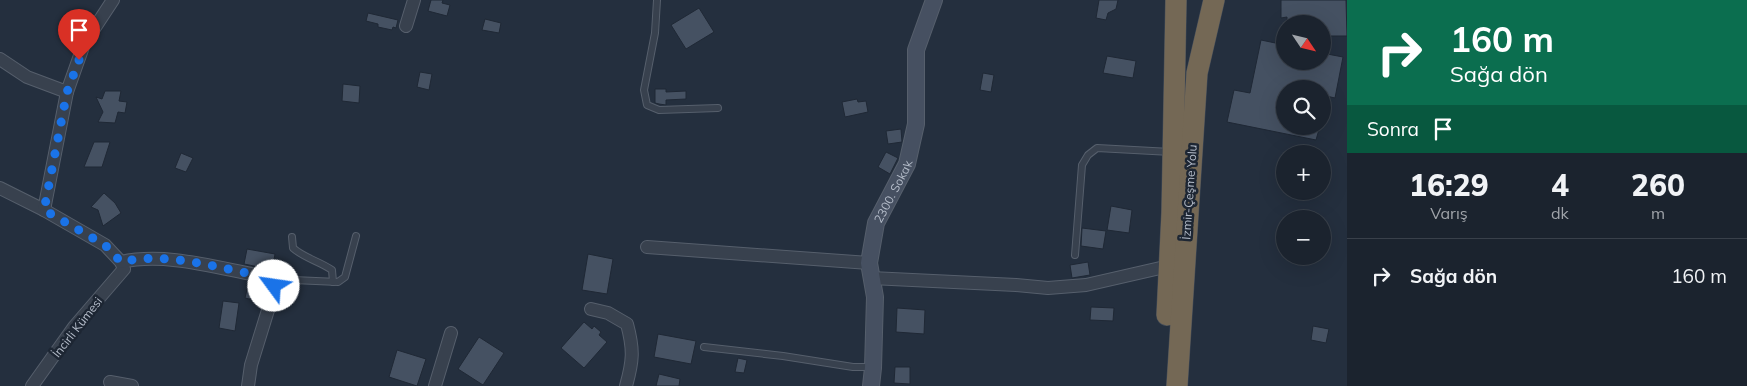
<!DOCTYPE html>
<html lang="tr">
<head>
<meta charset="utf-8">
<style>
  body { margin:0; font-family:Mulish,sans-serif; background:#242b36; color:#f1f3f6; height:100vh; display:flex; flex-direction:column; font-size:19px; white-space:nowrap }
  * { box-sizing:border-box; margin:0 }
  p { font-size:16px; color:#a0a4aa }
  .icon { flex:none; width:28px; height:28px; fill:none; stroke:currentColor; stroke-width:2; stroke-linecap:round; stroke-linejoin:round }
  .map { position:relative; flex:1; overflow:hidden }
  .sheet { display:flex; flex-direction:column; background:#1b232e; width:400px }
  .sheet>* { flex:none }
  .guide { background:#0b6e4f; color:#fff; overflow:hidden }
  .needle { width:32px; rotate:125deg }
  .fabs { position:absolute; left:1276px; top:15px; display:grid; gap:10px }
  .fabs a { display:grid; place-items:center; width:55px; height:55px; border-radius:50%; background:#1b232e; box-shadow:0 5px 20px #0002,0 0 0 1px #39404a; font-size:25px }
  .pin { position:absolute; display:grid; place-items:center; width:42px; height:42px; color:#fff; margin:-51px -21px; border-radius:50% 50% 50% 0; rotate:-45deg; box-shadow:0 0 5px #0007 }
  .pin .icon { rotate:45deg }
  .me { position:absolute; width:55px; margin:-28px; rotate:301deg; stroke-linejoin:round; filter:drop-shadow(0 0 4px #0008) }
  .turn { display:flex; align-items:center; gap:18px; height:105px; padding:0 20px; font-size:22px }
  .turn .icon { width:65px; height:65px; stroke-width:2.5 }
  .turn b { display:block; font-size:35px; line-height:42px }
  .then { display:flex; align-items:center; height:48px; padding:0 20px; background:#0003; gap:10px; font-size:19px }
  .eta { display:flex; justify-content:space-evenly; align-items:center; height:85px; text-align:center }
  .eta b { font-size:30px; font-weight:800; line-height:35px }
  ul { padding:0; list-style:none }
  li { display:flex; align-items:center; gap:15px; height:75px; padding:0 20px; border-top:1px solid #39404a }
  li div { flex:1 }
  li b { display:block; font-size:19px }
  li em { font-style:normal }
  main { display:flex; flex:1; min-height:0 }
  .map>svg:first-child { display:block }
  .building { fill:#455162; stroke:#1f2835 }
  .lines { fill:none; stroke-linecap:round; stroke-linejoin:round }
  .lane-casing { stroke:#565f6c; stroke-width:8 }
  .street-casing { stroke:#565f6c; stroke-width:14 }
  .secondary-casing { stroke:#565f6c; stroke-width:18 }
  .highway-casing { stroke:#434c59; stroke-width:22 }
  .lane { stroke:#38414e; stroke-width:6 }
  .street { stroke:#38414e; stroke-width:12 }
  .secondary { stroke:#465061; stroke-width:16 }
  .highway { stroke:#746855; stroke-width:21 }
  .route { stroke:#1a73e8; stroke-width:9; stroke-dasharray:0 16.2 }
  .labels { text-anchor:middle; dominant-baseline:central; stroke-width:5; stroke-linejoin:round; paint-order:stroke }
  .street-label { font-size:12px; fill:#b4bcc9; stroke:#1d2633 }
</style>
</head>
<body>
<main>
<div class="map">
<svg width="1347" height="386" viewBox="0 0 1347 386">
  <rect width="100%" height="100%" fill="#242f3e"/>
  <g class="building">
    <path d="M 431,0 L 443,0 L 442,3 L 450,5 L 447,16 L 428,11 Z"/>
    <path d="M 1099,0 L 1118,0 L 1116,9 L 1108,13 L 1106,20 L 1096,18 Z"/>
    <path d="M 1281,0 L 1346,0 L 1347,36 L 1322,36 L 1322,24 L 1287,24 L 1287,17 L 1281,18 Z"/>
    <path d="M 699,8 L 714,32 L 686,49 L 671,25 Z"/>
    <path d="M 368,13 L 398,20 L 396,28 L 393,27 L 392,30 L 378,27 L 378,24 L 366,21 Z"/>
    <path d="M 485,19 L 501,23 L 499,33 L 482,30 Z"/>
    <path d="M 1261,40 L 1285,45 L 1285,61 L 1322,61 L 1322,53 L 1343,57 L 1335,98 L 1322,95 L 1322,89 L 1285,89 L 1285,126 L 1320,126 L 1316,140 L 1227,122 L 1234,90 L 1250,93 Z"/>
    <path d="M 1107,56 L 1136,61 L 1133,78 L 1103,73 Z"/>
    <path d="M 420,72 L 432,74 L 429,90 L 417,87 Z"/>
    <path d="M 983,73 L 994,75 L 991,92 L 980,90 Z"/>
    <path d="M 343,84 L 360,86 L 359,103 L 342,101 Z"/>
    <path d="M 655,89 L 666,89 L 666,92 L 686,91 L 686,99 L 666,100 L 666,105 L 659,104 L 655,103 Z"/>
    <path d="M 105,91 L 121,91 L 119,101 L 127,102 L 125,113 L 118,112 L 115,123 L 98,122 L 103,112 L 96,97 L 102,99 Z"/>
    <path d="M 857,99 L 858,102 L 866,101 L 868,112 L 845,117 L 842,102 Z"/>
    <path d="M 901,129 L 902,142 L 888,144 L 886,131 Z"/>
    <path d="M 94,142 L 110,142 L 102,167 L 84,167 Z"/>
    <path d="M 886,152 L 898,158 L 890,174 L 878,167 Z"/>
    <path d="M 181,153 L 193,158 L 186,172 L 175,168 Z"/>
    <path d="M 104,193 L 115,203 L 121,213 L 103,226 L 98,210 L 91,207 Z"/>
    <path d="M 1111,206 L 1132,210 L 1129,233 L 1107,230 Z"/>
    <path d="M 1082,228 L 1106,231 L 1103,249 L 1081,246 Z"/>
    <path d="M 247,249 L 275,254 L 272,272 L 264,268 L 244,264 Z"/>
    <path d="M 588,254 L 613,259 L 607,294 L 582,290 Z"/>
    <path d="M 1088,262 L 1090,275 L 1072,278 L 1070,265 Z"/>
    <path d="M 248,285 L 265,289 L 262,302 L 245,298 Z"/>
    <path d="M 223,301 L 239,303 L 235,331 L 219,328 Z"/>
    <path d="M 1091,307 L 1114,308 L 1113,321 L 1090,320 Z"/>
    <path d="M 897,308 L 925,310 L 924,334 L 896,332 Z"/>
    <path d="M 584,322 L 592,329 L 594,326 L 601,332 L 599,335 L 607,342 L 584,368 L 561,348 Z"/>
    <path d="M 1313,326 L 1329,329 L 1326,343 L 1311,340 Z"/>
    <path d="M 658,334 L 696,341 L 691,364 L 654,357 Z"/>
    <path d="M 479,337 L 504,353 L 483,385 L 458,369 Z"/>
    <path d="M 397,350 L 426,359 L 417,386 L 389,377 Z"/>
    <path d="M 738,358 L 747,360 L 744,373 L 735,372 Z"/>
    <path d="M 895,367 L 910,367 L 910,384 L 894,383 Z"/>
    <path d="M 659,374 L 680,379 L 679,386 L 656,386 Z"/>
  </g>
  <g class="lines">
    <g class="lane-casing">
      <g id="lane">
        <path d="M 657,0 L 655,33 L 644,90 L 647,105 L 659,110 L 718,108"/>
        <path d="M 292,237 L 293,248 C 304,258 319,261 332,270 L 333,282"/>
        <path d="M 1075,255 L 1082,165 L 1088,155 L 1097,148 L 1171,152"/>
        <path d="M 271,279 L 338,282 L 345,277 L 356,236"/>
        <path d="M 704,347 L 783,356 L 853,367 L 871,367"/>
      </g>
    </g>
    <g class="street-casing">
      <g id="street">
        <path d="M 406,26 L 414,0"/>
        <path d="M 0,59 L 27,77 L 67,92"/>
        <path d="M 0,188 L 44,210 L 105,245 L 121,262 L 124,269 L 74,327 L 32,386"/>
        <path d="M 44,210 L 67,92 L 84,44 L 113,0"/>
        <path d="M 647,247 L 869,263"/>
        <path d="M 121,262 C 166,252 217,268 262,276 L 273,282 L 274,286 L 273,294 L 251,365 L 248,386"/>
        <path d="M 871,278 L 1016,285 L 1048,288 L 1086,285 L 1169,266"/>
        <path d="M 591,309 L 608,313 L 627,324 C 634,350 633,361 626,386"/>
        <path d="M 110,382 L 132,386"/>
        <path d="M 435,386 L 451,333"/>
      </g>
    </g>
    <g class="secondary-casing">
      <g id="secondary">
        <path id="s1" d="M 871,386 L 873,368 L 875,297 L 869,263 L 876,223 L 907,164 L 916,124 L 916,50 L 934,0"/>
      </g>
    </g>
    <g class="highway-casing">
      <g id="highway">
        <path d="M 1167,315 L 1172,212 L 1176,0"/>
        <path d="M 1177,386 L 1197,73 L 1214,0"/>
      </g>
    </g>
    <use href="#lane" class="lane"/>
    <use href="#street" class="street"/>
    <use href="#secondary" class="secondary"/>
    <use href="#highway" class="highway"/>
  </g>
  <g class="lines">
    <path class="route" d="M 79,60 L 67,92 L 44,210 L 105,245 L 121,262 C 167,251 217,268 262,276 L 273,282 L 274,286"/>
  </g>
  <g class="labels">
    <g class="street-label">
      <text stroke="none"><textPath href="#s1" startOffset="200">2300. Sokak</textPath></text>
      <text transform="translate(1189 192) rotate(-86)">İzmir-Çeşme Yolu</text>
      <text transform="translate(77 327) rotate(-52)">İncirli Kümesi</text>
    </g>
  </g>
</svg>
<div class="fabs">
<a><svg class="needle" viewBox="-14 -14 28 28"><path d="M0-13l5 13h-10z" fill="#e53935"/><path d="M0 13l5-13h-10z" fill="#a0a4aa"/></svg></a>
<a><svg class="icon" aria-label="search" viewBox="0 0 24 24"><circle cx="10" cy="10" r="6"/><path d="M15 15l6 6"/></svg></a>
<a>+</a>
<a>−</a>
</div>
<div class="pin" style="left:79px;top:60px;background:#d93025"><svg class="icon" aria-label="arrive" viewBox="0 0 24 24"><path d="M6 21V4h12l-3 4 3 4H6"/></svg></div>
<svg class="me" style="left:274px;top:286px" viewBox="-20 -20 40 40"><circle r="19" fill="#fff"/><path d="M0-13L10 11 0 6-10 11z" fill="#1a73e8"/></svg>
</div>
<section class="sheet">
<div class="guide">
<div class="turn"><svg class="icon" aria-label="right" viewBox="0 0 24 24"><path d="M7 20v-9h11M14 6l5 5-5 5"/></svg><div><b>160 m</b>Sağa dön</div></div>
<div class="then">Sonra<svg class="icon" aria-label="arrive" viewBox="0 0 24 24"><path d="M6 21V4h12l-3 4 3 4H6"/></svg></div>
</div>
<div class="eta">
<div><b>16:29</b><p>Varış</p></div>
<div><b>4</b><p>dk</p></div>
<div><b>260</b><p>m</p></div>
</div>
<ul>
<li><svg class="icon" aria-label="right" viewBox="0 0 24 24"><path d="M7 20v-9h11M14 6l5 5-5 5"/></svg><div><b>Sağa dön</b></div><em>160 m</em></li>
</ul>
</section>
</main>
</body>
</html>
